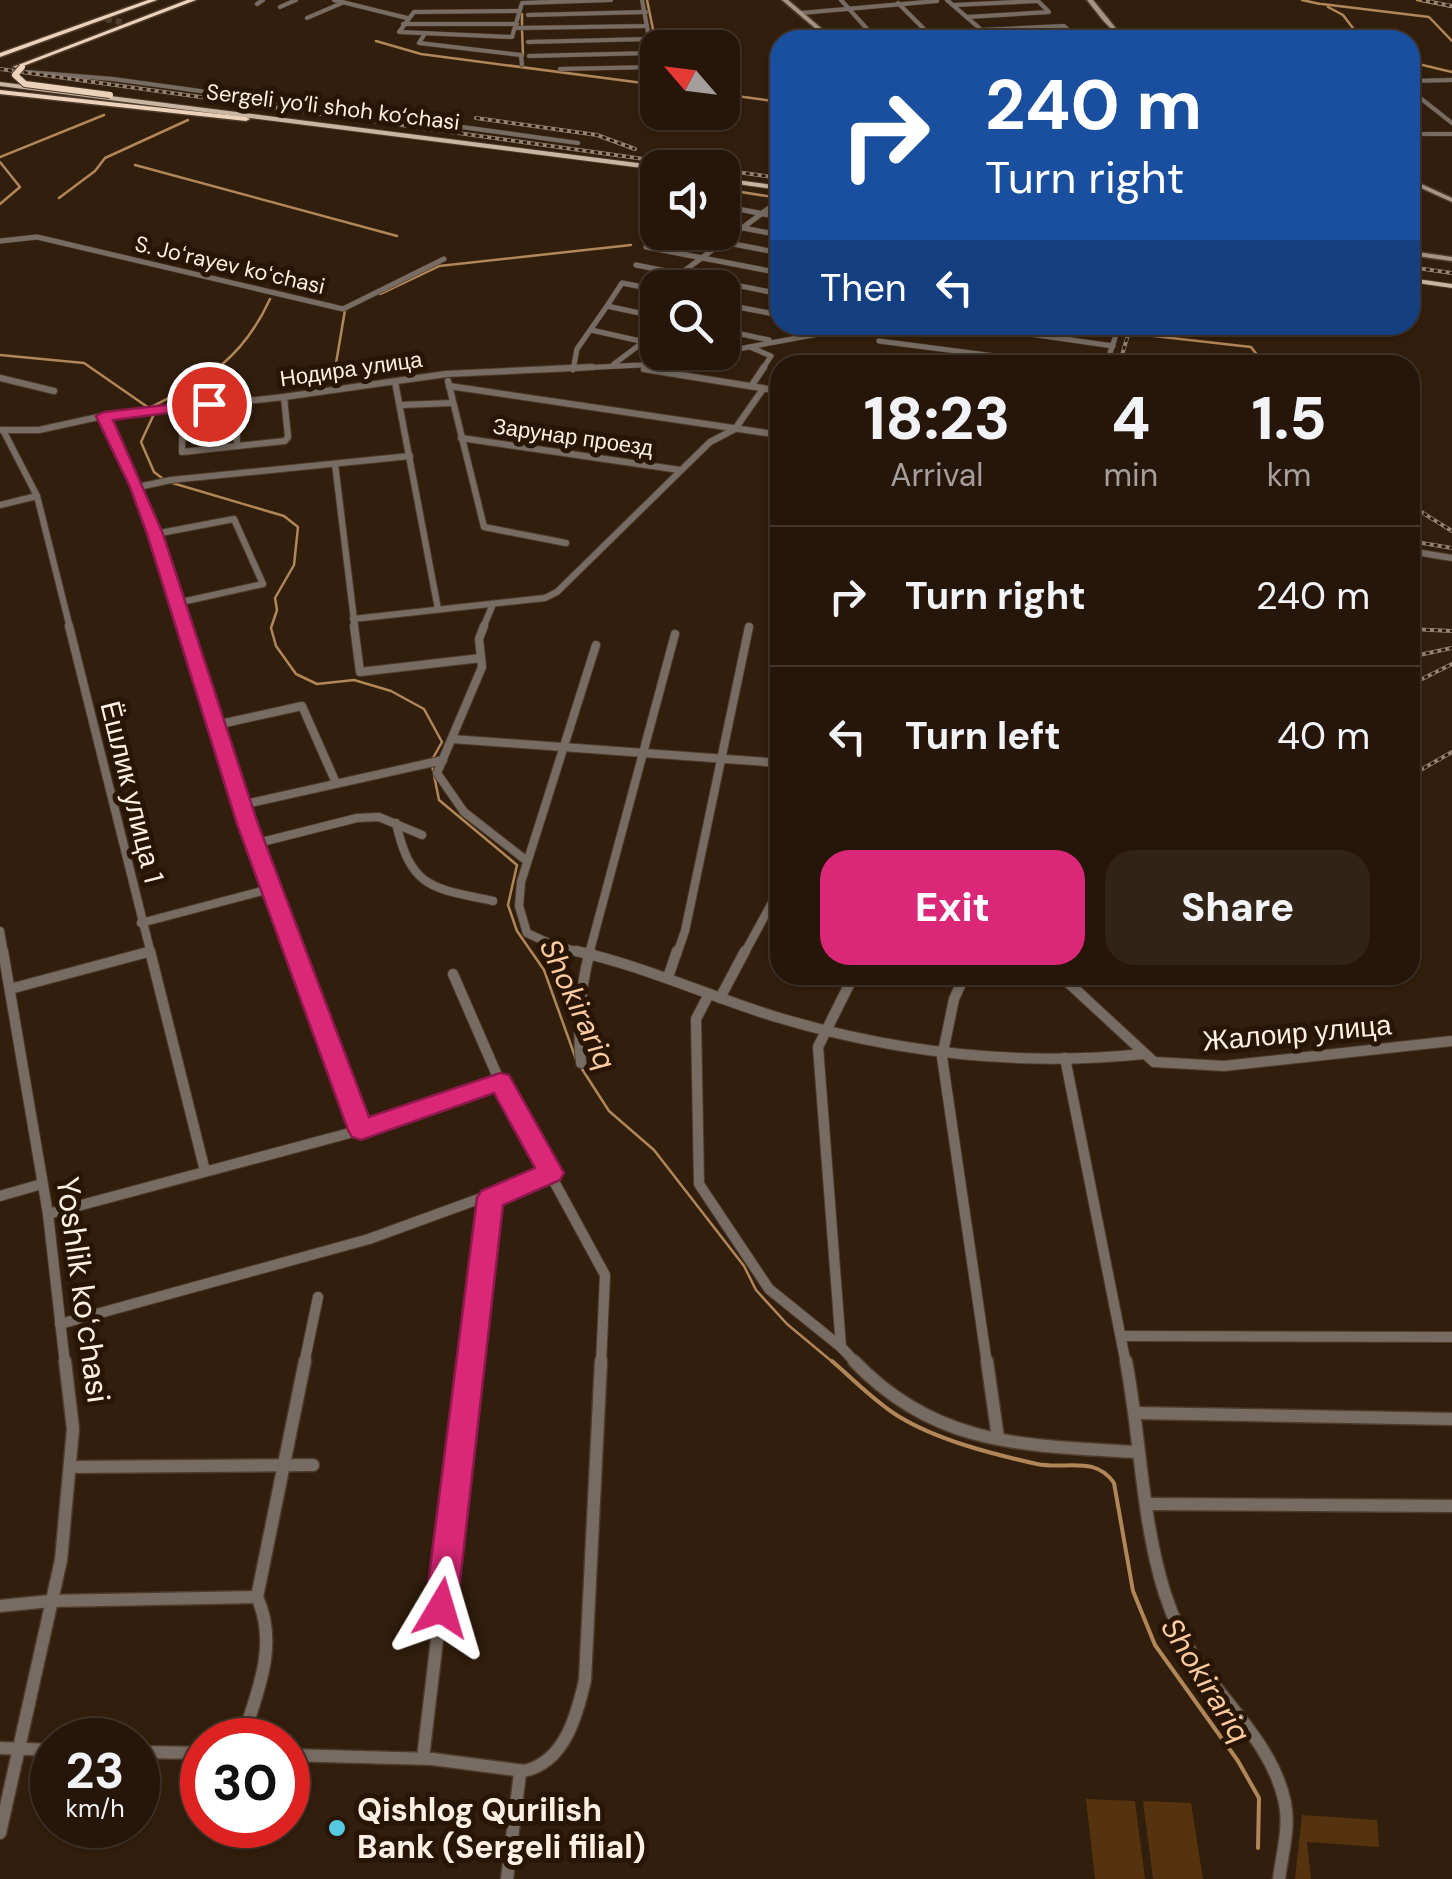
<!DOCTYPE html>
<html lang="en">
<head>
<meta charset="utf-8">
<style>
  body { margin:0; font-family:"DM Sans",sans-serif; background:#322317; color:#f1f3f6; height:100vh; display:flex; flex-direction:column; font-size:38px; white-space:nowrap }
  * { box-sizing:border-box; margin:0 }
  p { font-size:32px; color:#a49f9c }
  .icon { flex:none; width:55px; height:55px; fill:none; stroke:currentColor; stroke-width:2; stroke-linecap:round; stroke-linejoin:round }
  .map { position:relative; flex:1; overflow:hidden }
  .side { position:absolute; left:770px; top:355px; width:650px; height:630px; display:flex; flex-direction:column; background:#261609; border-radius:30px; box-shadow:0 2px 8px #0004,0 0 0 2px #42352a }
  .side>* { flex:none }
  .banner { position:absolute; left:770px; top:30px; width:650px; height:305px; border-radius:30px; box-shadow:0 2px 8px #0004,0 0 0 2px #42352a; background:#1a4fa0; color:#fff; overflow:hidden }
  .needle { width:65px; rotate:298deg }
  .buttons { position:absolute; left:640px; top:30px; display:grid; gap:20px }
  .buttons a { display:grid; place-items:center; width:100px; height:100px; border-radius:20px; background:#261609; box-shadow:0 2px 8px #0004,0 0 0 2px #42352a; font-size:50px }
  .speed { position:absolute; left:30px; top:1718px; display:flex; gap:20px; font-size:50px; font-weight:700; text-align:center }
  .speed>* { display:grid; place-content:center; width:130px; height:130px; border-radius:50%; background:#261609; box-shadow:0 2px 8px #0004,0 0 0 2px #42352a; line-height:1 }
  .speed small { font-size:25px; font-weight:400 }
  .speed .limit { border:15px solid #d22; background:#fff; color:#111 }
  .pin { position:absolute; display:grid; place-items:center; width:85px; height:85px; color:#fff; margin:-42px; border:5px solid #fff; border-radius:50%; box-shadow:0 2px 10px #0007 }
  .me { position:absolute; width:110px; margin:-55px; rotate:7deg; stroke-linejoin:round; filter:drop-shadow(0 0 8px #0008) }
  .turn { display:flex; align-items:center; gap:35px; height:210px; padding:0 50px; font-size:45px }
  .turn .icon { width:130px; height:130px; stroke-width:2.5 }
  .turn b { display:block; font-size:70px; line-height:85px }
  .then { display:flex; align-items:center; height:95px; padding:0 50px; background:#0003; gap:20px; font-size:38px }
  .eta { display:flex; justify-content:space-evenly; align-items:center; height:170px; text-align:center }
  .eta b { font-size:60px; font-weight:800; line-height:70px }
  .action { display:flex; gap:20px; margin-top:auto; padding:20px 50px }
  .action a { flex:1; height:115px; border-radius:30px; background:#db2777; color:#fff; font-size:40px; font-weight:800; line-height:115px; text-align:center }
  .action a+a { background:#322317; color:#f1f3f6 }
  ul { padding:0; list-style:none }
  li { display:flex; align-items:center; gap:30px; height:140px; padding:0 50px; border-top:2px solid #42352a }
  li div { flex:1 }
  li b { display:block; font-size:38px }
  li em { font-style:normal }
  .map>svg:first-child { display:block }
  .green { fill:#56330f }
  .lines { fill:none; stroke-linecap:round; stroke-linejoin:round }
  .stream-far1 { stroke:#b18658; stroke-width:2.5 }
  .stream { stroke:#b18658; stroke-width:4 }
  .highway-tunnel { stroke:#503e2c; stroke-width:6; stroke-dasharray:6 4; stroke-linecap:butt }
  .street-far5-casing { stroke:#4e3b2a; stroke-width:5 }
  .street-far4-casing { stroke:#4e3b2a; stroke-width:6 }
  .street-far3-casing { stroke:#4e3b2a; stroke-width:8 }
  .street-far2-casing { stroke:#4e3b2a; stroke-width:10 }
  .street-far1-casing { stroke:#4e3b2a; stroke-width:12 }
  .street-casing { stroke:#4e3b2a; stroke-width:15 }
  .secondary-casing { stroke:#4e3b2a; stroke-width:3 }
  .primary-casing { stroke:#4e3b2a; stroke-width:2 }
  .highway-casing { stroke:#4e3b2a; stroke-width:3 }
  .street-far5 { stroke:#766c63; stroke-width:4 }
  .street-far4 { stroke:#766c63; stroke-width:5 }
  .street-far3 { stroke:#766c63; stroke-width:6 }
  .street-far2 { stroke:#766c63; stroke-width:8 }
  .street-far1 { stroke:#766c63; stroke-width:10 }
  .street { stroke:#766c63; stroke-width:12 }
  .secondary { fill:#a69586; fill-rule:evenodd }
  .primary { fill:#cab5a2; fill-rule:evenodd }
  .highway { fill:#ecd2bb; fill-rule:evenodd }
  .rail-casing { stroke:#948374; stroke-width:4 }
  .rail { stroke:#281504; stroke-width:2.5; stroke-dasharray:4; stroke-linecap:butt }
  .highway-bridge-casing { stroke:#4e3b2a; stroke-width:8; stroke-linecap:butt }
  .highway-bridge { stroke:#ecd2bb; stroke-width:6 }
  .route { fill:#db2777; stroke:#8e194d; stroke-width:2.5 }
  .poi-dot { fill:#55cae0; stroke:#281504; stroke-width:4 }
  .labels { text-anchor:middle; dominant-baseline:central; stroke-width:10; stroke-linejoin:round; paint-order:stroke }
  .far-street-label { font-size:22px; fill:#fdf0e4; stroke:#281504 }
  .street-label { font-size:28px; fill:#fdf0e4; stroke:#281504 }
  .water-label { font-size:30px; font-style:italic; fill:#fdcba0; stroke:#281504 }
  .near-street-label { font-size:32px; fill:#fdf0e4; stroke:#281504 }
  .near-poi-label { font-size:32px; font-weight:bold; fill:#fdf0e4; stroke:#281504; text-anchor:start }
</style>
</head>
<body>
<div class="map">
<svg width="1452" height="1879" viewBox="0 0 1452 1879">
  <rect width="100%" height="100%" fill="#321e0c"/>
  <g class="green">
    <path d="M 1086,1799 L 1135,1801 L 1145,1879 L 1095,1879 Z"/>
    <path d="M 1143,1801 L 1191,1803 L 1203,1879 L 1153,1879 Z"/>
    <path d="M 1302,1815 L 1377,1820 L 1379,1847 L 1307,1842 L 1311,1879 L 1295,1879 Z"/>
  </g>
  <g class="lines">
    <g class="stream-far1">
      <path d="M 647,0 L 658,54"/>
      <path d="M 1302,0 L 1320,4"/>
      <path d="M 1417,0 L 1452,7"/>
      <path d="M 1322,4 L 1429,17 L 1452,41"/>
      <path d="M 1328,7 L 1343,15 L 1362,40"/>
      <path d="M 522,14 L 522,27"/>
      <path d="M 522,29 L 523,56"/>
      <path d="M 376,41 L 421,54 L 658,85"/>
      <path d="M 1410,62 L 1452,72"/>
      <path d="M 722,94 L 780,102"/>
      <path d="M 0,157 L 104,115"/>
      <path d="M 0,162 L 20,187 L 0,204"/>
      <path d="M 135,165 L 397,236"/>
      <path d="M 722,189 L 779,198"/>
      <path d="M 59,198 L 95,171 L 105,158 L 188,120"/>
      <path d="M 380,294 L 439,266 L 631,245"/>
      <path d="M 1074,325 L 1120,332"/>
      <path d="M 1136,334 L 1251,347 L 1265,365"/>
      <path d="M 0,355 L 84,363 L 149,408"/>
      <path d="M 332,387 L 345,310"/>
      <path d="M 149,408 C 207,379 242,360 270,299"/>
      <path d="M 154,414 L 141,442 L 154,472 L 162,478"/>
      <path d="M 169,482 L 284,516 L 298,527 L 294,565 L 275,598 L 277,610 L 271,628 L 276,646 L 296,674 L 317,684 L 354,680 L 391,691 L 424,709 L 442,742 L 433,758"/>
      <path d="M 432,765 L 439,800 L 517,865 L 508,905 L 517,931 L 544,970 L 577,1062"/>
      <path d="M 582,1069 L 609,1111 L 654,1150 L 744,1266 L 756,1290 L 787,1324 L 835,1364"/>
    </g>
    <path class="stream" d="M 832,1361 C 853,1379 874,1401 898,1416 C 937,1440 992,1454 1037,1464 C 1065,1470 1095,1455 1114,1483 L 1133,1591 L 1155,1645 L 1238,1761 L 1259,1798 L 1258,1848"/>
    <path class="highway-tunnel" d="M 106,19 L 125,23"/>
    <g class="street-far5-casing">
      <g id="street-far5">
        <path d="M 334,0 L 407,18"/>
        <path d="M 642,0 L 648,32"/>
        <path d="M 841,0 L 877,40"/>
        <path d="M 947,0 L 993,40"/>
        <path d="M 898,3 L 935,40"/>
        <path d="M 257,4 L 263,0"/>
        <path d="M 954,5 L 1038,1"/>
        <path d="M 280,7 L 296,0"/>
        <path d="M 519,11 L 414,12 L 399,32 L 512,37 L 522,3 L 611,0"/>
        <path d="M 801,13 L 937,1"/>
        <path d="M 528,15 L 646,12"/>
        <path d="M 967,17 L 1049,12 L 1037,0"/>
        <path d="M 307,18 L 342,3"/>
        <path d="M 403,24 L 517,24"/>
        <path d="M 517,28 L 647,26"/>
        <path d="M 982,30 L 1064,26 L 1079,40"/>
        <path d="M 424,35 L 419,43 L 521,55 L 522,65"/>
        <path d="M 528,42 L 649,39"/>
        <path d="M 651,47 L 657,80"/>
        <path d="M 529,56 L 652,53"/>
        <path d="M 560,69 L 655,67"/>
        <path d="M 27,72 L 113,79 L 578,143"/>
        <path d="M 1410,81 L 1452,80"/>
        <path d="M 1410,90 L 1452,123"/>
        <path d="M 1410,134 L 1452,134"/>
      </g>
    </g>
    <g class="street-far4-casing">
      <g id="street-far4">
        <path d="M 722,206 L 780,217"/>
        <path d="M 722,224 L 780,235"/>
        <path d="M 671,232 L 780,253"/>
        <path d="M 0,241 L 37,237 L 343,309 L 444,259"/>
        <path d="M 646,247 L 780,273"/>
        <path d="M 636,265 L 780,294"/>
        <path d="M 661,288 L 780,200"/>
        <path d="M 722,304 L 780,315"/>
        <path d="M 607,306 L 622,283 L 658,290"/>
        <path d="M 967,325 L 1113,346"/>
        <path d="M 591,330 L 658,345"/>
        <path d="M 722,330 L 769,340"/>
        <path d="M 879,341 L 1064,365"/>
        <path d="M 750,347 L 771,356 L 762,370"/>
        <path d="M 722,352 L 867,325"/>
        <path d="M 614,364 L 658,331"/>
        <path d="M 1106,365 L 1115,338"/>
        <path d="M 644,369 L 649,370"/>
        <path d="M 538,370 L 641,365 L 720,352"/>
        <path d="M 573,370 L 577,349 L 607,306 L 658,317"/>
      </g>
    </g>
    <g class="street-far3-casing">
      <g id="street-far3">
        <path d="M 644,369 L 780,391"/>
        <path d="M 0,378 L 54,391"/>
        <path d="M 448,381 L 484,527 L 566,543"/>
        <path d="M 395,382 L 438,609"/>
        <path d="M 752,385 L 764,367"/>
        <path d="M 449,386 L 780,435"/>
        <path d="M 236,402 L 237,446"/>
        <path d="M 401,405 L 452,403"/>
        <path d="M 183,407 L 182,452 L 285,441 L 288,437 L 284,397"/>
        <path d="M 103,416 L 138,487 L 185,628"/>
        <path d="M 0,430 L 39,430 L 103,416 L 284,397 L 446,374 L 592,367"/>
        <path d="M 3,430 L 37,496 L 70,628"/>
        <path d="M 461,438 L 680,470"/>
        <path d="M 335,464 L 355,628"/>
        <path d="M 138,487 L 171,480 L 410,456"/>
        <path d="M 0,505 L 37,496"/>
        <path d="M 155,534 L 234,519 L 263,584 L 177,603"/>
        <path d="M 1410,551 L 1452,558"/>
        <path d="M 353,619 L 545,598 L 557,592 L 710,442 L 735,429 L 763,389"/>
        <path d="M 483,628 L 493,604"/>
      </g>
    </g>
    <g class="street-far2-casing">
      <g id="street-far2">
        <path d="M 69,626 L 151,954"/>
        <path d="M 184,626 L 254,844 L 295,954"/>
        <path d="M 354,626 L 360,672 L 481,658"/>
        <path d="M 484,626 L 479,639 L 482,667 L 437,773 L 464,812 L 527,861"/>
        <path d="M 216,725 L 302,706 L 336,783"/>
        <path d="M 452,739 L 780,763"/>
        <path d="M 241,805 L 443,760"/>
        <path d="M 396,823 C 411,889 432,888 493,901"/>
        <path d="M 254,844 L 357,818 L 379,817 L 422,835"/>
        <path d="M 141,923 L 270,889"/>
        <path d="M 0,931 L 4,954"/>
        <path d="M 141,954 L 148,952"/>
        <path d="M 588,954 L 553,945 L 527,933 L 519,906 L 521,882 L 596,645"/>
        <path d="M 589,954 L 675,634"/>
        <path d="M 677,954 L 685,931 L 749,627"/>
        <path d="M 744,954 L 780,888"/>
      </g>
    </g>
    <g class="street-far1-casing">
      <g id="street-far1">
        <path d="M 3,951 L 48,1214 L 65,1364"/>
        <path d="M 150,951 L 205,1171"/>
        <path d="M 294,951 L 361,1130"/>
        <path d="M 576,951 C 644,966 706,995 773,1016 C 895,1053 1017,1067 1144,1054"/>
        <path d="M 453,974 L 500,1082 L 605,1275 L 601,1364"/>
        <path d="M 854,975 L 818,1047 L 841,1347 L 857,1364"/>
        <path d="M 965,975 L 954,999 L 942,1057 L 987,1364"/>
        <path d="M 1060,975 L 1154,1062 L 1224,1066 L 1452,1041"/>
        <path d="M 668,977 L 677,951"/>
        <path d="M 10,989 L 148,952"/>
        <path d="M 709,994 L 696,1019 L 699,1184 L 769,1289 L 841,1347"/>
        <path d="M 720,998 L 745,951"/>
        <path d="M 1065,1058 L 1126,1364"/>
        <path d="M 581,1063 C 577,1025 580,989 590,951"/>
        <path d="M 0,1196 L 42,1184"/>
        <path d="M 48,1214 L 361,1130 L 500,1082"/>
        <path d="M 60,1324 L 369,1239 L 550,1173"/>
        <path d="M 1121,1336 L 1452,1337"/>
        <path d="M 304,1364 L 318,1297"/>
        <path d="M 470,1364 L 490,1198"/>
      </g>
    </g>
    <g class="street-casing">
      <g id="street">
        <path d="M 854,1361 C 936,1447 1025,1445 1136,1452"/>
        <path d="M 987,1361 L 998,1438"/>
        <path d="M 1126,1361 C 1141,1439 1141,1518 1165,1594 C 1173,1618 1183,1641 1197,1662 C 1228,1707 1274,1748 1285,1803 C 1290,1828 1282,1854 1279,1879"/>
        <path d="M 1136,1413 L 1452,1419"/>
        <path d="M 72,1467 L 313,1465"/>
        <path d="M 1147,1504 L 1452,1506"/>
        <path d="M 0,1606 L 50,1601 L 257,1597"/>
        <path d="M 242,1740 C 257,1693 279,1645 257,1597 L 305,1361"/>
        <path d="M 0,1748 L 52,1750"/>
        <path d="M 138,1752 L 202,1753"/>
        <path d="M 288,1755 L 432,1759 L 524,1771 C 565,1762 577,1715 585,1680 L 601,1361"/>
        <path d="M 423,1758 L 470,1361"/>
        <path d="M 0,1833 L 61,1560 L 73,1429 L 65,1361"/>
        <path d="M 507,1879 L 520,1773"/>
      </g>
    </g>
    <g class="secondary-casing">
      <g id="secondary">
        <path d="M 782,0 L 788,0 L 835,40 L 829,40 Z"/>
        <path d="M 1087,0 L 1093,0 L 1118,31 L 1150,40 C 1113,40 1108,26 1087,0 Z"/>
        <path d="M 1410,179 L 1452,198 L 1452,202 L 1410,183 Z"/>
        <path d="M 1410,251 L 1452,257 L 1452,261 L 1410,255 Z"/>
      </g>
    </g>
    <g class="primary-casing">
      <g id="primary">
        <path d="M 0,82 L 661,166 L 664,168 L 658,168 L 658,170 L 0,86 Z"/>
        <path d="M 722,178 L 780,186 L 780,190 L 722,182 Z"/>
        <path d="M 1410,278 L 1452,284 L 1452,288 L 1410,282 Z"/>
      </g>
    </g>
    <g class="highway-casing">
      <g id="highway">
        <path d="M 148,0 L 157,0 L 0,57 L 0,53 Z"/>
        <path d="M 187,0 L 196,0 L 18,68 L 13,67 Z"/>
        <path d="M 0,90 L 246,117 L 250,119 L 246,121 L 0,94 Z"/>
      </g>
    </g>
    <use href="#street-far5" class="street-far5"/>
    <use href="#street-far4" class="street-far4"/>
    <use href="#street-far3" class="street-far3"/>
    <use href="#street-far2" class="street-far2"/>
    <use href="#street-far1" class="street-far1"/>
    <use href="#street" class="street"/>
    <use href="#secondary" class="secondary"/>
    <use href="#primary" class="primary"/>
    <use href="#highway" class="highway"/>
    <g class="rail-casing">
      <g id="rail">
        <path d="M 1422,0 L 1452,6"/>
        <path d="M 0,69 L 708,168"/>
        <path d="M 476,118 L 597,135 L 635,149"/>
        <path d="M 722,170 L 780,178"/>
        <path d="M 1410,267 L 1452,273"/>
        <path d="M 1119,365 L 1131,325"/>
        <path d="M 1410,505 L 1452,531"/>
        <path d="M 1410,541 L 1452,548"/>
        <path d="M 1410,629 L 1452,631"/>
        <path d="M 1410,657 L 1452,648"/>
        <path d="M 1410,685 L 1452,664"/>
        <path d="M 1410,776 L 1452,752"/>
      </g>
    </g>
    <use href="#rail" class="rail"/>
    <g class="highway-bridge-casing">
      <path id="highway-bridge" d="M 22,67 L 15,75 L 25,84 L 110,95"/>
    </g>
    <use href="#highway-bridge" class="highway-bridge"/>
  </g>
  <path class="route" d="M 209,400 L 215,401 L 215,407 L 113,420 L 163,534 L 258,824 L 369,1117 L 500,1073 L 509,1075 L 564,1173 L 560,1180 L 503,1205 L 457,1608 L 452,1620 L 441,1624 L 430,1620 L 425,1608 L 477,1198 L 481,1191 L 535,1168 L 494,1093 L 361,1140 L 352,1137 L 348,1130 L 237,824 L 147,534 L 130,487 L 96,416 L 104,412 Z"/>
  <circle class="poi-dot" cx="337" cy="1828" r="10"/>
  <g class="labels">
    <g class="far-street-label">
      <text transform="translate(333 107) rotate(7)">Sergeli yo‘li shoh ko‘chasi</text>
      <text transform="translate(230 265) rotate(13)">S. Joʻrayev koʻchasi</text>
      <text transform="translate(351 369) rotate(-8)">Нодира улица</text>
      <text transform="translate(573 437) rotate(8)">Зарунар проезд</text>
    </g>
    <g class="street-label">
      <text transform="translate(132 792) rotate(76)">Ёшлик улица 1</text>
      <text transform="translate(1297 1033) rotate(-5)">Жалоир улица</text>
    </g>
    <g class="water-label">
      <text transform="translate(578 1004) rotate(65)">Shokirariq</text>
      <text transform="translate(1206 1680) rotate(58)">Shokirariq</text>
    </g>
    <g class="near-street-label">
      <text transform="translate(83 1290) rotate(82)">Yoshlik koʻchasi</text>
    </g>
    <g class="near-poi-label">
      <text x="357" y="1810">Qishlog Qurilish<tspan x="357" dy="37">Bank (Sergeli filial)</tspan></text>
    </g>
  </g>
</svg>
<div class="buttons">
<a><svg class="needle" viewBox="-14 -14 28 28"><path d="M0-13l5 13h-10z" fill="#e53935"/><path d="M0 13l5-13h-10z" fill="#a49f9c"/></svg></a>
<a><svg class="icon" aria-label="sound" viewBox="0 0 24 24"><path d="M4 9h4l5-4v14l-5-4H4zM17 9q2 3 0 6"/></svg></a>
<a><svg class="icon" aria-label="search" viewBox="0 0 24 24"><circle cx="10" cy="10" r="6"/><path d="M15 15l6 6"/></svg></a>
</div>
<div class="speed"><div>23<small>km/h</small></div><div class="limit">30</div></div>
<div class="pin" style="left:209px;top:404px;background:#d93025"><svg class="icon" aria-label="arrive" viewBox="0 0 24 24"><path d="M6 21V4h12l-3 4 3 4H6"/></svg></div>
<svg class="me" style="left:441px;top:1608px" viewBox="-20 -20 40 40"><path d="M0-17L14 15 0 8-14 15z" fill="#db2777" stroke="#fff" stroke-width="4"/></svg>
<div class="banner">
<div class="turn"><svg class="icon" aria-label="right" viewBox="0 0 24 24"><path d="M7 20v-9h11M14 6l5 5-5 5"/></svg><div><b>240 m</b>Turn right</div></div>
<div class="then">Then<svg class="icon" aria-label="left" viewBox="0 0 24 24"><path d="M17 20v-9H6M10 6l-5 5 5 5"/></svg></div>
</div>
<section class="side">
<div class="eta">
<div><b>18:23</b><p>Arrival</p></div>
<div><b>4</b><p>min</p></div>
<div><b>1.5</b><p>km</p></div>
</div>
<ul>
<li><svg class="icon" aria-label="right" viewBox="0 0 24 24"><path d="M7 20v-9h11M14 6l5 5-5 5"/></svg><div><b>Turn right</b></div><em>240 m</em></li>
<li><svg class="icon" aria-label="left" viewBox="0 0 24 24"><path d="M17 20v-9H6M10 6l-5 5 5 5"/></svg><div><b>Turn left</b></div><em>40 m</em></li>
</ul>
<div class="action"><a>Exit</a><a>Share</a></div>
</section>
</div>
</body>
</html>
